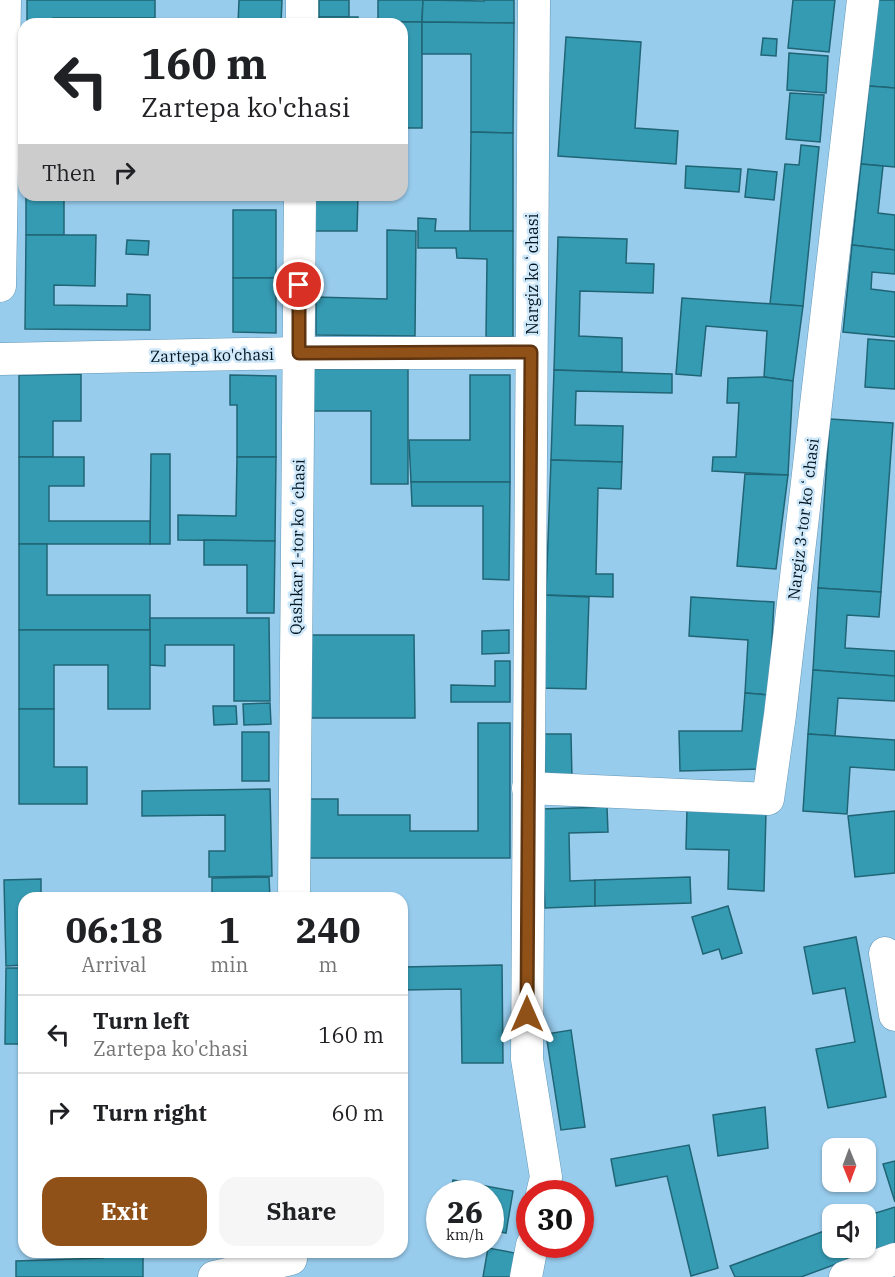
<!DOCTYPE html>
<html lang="en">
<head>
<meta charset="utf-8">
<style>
  body { margin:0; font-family:"IBM Plex Serif",serif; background:#f6f6f6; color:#202124; height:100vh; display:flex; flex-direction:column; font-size:22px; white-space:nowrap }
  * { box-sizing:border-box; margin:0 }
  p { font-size:20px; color:#757577 }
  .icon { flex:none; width:33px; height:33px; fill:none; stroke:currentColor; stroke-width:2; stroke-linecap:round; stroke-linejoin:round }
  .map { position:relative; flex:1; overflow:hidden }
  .side { position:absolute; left:18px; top:892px; width:390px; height:366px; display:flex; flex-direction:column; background:#fff; border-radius:18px; box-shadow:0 2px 4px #0004 }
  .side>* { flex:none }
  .guide { position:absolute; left:18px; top:18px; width:390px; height:183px; border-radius:18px; box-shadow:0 2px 4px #0004; background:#fff; color:#202124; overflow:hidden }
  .needle { width:39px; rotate:179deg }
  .tools { position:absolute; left:822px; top:1138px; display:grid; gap:12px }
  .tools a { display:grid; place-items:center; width:54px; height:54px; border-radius:12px; background:#fff; box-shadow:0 2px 4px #0004; font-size:30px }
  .speed { position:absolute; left:426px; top:1180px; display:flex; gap:12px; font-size:30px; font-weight:700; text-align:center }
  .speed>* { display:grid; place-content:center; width:78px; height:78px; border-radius:50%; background:#fff; box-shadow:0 2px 4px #0004; line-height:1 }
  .speed small { font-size:15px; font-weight:400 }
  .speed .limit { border:9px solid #d22; background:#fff; color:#111 }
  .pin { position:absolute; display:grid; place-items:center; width:51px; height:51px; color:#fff; margin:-26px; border:3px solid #fff; border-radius:50%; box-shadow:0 2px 6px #0007 }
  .me { position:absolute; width:66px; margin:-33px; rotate:0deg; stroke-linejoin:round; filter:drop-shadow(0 0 4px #0008) }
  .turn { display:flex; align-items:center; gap:21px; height:126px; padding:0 24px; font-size:27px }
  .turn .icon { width:78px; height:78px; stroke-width:2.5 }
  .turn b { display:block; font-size:42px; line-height:51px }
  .then { display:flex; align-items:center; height:57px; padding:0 24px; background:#0003; gap:12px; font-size:22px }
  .eta { display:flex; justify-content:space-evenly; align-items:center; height:102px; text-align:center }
  .eta b { font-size:36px; font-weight:700; line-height:42px }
  .cta { display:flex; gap:12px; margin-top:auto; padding:12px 24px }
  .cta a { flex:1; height:69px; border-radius:18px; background:#905119; color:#fff; font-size:24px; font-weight:700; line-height:69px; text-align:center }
  .cta a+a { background:#f6f6f6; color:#202124 }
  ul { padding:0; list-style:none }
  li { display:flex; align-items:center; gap:18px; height:78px; padding:0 24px; border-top:2px solid #e0e0e0 }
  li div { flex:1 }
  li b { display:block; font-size:22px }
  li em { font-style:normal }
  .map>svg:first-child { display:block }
  .building { fill:#359bb3; stroke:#206575; stroke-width:1.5 }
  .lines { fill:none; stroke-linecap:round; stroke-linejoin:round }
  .minor-casing { stroke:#6497b6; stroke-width:33 }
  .minor { stroke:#fff; stroke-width:32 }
  .route-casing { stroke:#5e3510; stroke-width:15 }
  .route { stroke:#905119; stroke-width:10 }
  .labels { text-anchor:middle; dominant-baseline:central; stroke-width:5; stroke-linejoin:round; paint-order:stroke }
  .street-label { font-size:16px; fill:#021521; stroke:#cfe9fa }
</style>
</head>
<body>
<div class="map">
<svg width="895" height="1277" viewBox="0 0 895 1277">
  <rect width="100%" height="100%" fill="#98cced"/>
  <g class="building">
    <path d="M 27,0 L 155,0 L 155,18 L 53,18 L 53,24 L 27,24 Z"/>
    <path d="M 239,0 L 282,0 L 281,24 L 238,24 Z"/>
    <rect x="319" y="0" width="30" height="17"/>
    <path d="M 378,0 L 423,0 L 422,22 L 378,22 Z"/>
    <path d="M 423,0 L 484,1 L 484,0 L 514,0 L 514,23 L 422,22 Z"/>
    <path d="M 793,0 L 835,0 L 829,52 L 788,48 Z"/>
    <path d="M 878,0 L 895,0 L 895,88 L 869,86 Z"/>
    <rect x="319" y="17" width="39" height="7"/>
    <path d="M 378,22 L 422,22 L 422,128 L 402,128 L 402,24 L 378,24 Z"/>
    <path d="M 422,22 L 514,23 L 513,133 L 471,132 L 471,54 L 422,54 Z"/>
    <path d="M 566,37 L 641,42 L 635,128 L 678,131 L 676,164 L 558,156 Z"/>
    <path d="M 763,38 L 777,39 L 776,56 L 761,55 Z"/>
    <path d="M 789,53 L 828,56 L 826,93 L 787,90 Z"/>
    <path d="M 869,86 L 895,88 L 895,167 L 861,164 Z"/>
    <path d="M 790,93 L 824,95 L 820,142 L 786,139 Z"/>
    <path d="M 471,132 L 513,133 L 513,231 L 470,231 Z"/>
    <path d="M 801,145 L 819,147 L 803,306 L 770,304 L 785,164 L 799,165 Z"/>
    <path d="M 861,164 L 883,166 L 878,213 L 895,215 L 895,250 L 852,245 Z"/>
    <path d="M 686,166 L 741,169 L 739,192 L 685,188 Z"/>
    <path d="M 748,169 L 777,172 L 774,200 L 745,197 Z"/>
    <rect x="26" y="195" width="38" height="40"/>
    <path d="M 315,195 L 358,195 L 357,231 L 315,231 Z"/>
    <rect x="233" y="210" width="43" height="68"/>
    <path d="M 418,218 L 436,219 L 435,231 L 513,231 L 513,337 L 486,337 L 487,259 L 457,258 L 456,248 L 418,248 Z"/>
    <path d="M 387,230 L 416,231 L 415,336 L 316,335 L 316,297 L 387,299 Z"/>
    <path d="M 26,235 L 96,235 L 95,286 L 54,285 L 54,305 L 127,306 L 127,294 L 150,295 L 150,330 L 25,329 Z"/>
    <path d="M 558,237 L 627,239 L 626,263 L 654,264 L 653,293 L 580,291 L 579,336 L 622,338 L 622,372 L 554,370 Z"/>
    <path d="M 127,240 L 149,241 L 148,255 L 126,254 Z"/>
    <path d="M 852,245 L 895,250 L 895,274 L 872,272 L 871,289 L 895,292 L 895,337 L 843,332 Z"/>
    <path d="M 233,278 L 276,278 L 276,333 L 233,332 Z"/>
    <path d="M 682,298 L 803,306 L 793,381 L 764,377 L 767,331 L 706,326 L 701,376 L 676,374 Z"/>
    <path d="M 868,339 L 895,341 L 895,389 L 865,387 Z"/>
    <path d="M 313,369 L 408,369 L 408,484 L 371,484 L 371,411 L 313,411 Z"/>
    <path d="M 554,370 L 672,374 L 672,393 L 576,391 L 575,425 L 623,426 L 622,462 L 551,460 Z"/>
    <path d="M 81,374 L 81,421 L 53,421 L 53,457 L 19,457 L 19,375 Z"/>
    <path d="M 230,375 L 276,376 L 276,457 L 237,457 L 237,405 L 230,405 Z"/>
    <path d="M 470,375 L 510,375 L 510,482 L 411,482 L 409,440 L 470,440 Z"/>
    <path d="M 764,377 L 793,381 L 788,475 L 712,471 L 713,457 L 736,457 L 739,403 L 727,403 L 728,378 Z"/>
    <path d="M 830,419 L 893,423 L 881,592 L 818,588 Z"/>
    <path d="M 151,454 L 170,454 L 170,544 L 150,544 Z"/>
    <path d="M 19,457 L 84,457 L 84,486 L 49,486 L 49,521 L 150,521 L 150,544 L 19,544 Z"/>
    <path d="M 237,457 L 276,457 L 275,541 L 178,540 L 178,515 L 236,516 Z"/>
    <path d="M 551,460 L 622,462 L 621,489 L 598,488 L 596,574 L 613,574 L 613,597 L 546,595 Z"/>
    <path d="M 745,474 L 788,475 L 776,569 L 737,566 Z"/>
    <path d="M 411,482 L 510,482 L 509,580 L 483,579 L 483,506 L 412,506 Z"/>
    <path d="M 204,540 L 275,541 L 274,613 L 247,613 L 247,565 L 204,565 Z"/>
    <path d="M 19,544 L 47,544 L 47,595 L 150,595 L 150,630 L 19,630 Z"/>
    <path d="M 818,588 L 881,592 L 879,617 L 847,615 L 845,648 L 895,651 L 895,676 L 813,670 Z"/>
    <path d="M 541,595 L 589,597 L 586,689 L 538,688 Z"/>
    <path d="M 691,597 L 774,602 L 769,695 L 745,693 L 748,640 L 689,636 Z"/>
    <path d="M 150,618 L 269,618 L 270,701 L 234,701 L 234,645 L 165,645 L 165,666 L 150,665 Z"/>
    <path d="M 19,630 L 150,630 L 150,709 L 108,709 L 108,665 L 54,665 L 54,709 L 19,709 Z"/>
    <path d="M 509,630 L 509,653 L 482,654 L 482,631 Z"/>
    <path d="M 311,635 L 414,635 L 415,718 L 311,718 Z"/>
    <path d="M 495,661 L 510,661 L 510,702 L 451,702 L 451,685 L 495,686 Z"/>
    <path d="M 813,670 L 895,676 L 895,701 L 838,698 L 835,736 L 808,734 Z"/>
    <path d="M 745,693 L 769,695 L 764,769 L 680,771 L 679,731 L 742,731 Z"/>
    <path d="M 270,703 L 271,724 L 244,725 L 243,704 Z"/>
    <path d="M 213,706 L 236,706 L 237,724 L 214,725 Z"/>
    <path d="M 19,709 L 54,709 L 54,767 L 87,767 L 87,804 L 19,804 Z"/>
    <path d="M 478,723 L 510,723 L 510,858 L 307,858 L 307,799 L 338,799 L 338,815 L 410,815 L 410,831 L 478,831 Z"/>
    <rect x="242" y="732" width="27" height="49"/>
    <path d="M 544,734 L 571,734 L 572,779 L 545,780 Z"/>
    <path d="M 808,734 L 895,740 L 895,770 L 850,767 L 847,814 L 803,811 Z"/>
    <path d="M 270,789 L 272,876 L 209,877 L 209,851 L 225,851 L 225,815 L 142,816 L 142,791 Z"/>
    <path d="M 607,807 L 608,832 L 569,833 L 570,881 L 595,880 L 595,906 L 545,908 L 541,809 Z"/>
    <path d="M 687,808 L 766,811 L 764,891 L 728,889 L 729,850 L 686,849 Z"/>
    <path d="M 895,811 L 895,873 L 855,877 L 848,816 Z"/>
    <path d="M 269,877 L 270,898 L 212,898 L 212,878 Z"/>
    <path d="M 690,877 L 691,903 L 595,906 L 595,880 Z"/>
    <path d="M 41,879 L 41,898 L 24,898 L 24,965 L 6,966 L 4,880 Z"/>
    <path d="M 728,906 L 742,953 L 722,959 L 719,949 L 703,954 L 692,917 Z"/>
    <path d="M 856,937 L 886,1097 L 828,1108 L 816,1049 L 855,1042 L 845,988 L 813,994 L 804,947 Z"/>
    <path d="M 502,965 L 503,1063 L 462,1063 L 461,989 L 403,990 L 402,967 Z"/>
    <path d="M 6,968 L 24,968 L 24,1044 L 5,1044 Z"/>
    <path d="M 571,1030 L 585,1127 L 561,1130 L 546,1034 Z"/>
    <path d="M 402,1048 L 405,1048 L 406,1133 L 402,1133 Z"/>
    <path d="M 765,1107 L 768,1148 L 718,1156 L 713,1115 Z"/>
    <path d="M 689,1145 L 718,1268 L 691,1276 L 667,1176 L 616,1186 L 611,1159 Z"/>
    <path d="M 895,1161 L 895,1202 L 883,1164 Z"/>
    <path d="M 453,1180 L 513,1191 L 506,1233 L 490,1230 L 490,1194 L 450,1194 Z"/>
    <path d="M 895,1207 L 895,1243 L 846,1259 L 843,1248 L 866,1248 L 866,1216 Z"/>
    <path d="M 832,1228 L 832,1248 L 842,1248 L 847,1260 L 801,1277 L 735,1277 L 730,1266 Z"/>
    <path d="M 488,1248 L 515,1253 L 511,1277 L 483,1277 Z"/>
    <path d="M 103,1252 L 143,1252 L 143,1277 L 16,1277 L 16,1261 L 103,1258 Z"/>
  </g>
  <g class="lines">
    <g class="minor-casing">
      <g id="minor">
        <path d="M 534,0 L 527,1059 L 546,1177 L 542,1194"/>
        <path d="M 302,24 L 302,0"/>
        <path d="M 0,286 L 5,0"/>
        <path d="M 0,359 L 299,353 L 531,353"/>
        <path d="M 528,788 L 768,799 L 780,715 L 863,0"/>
        <path d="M 294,898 L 300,195"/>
        <path d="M 885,953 L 895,1015"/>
        <path d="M 214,1277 L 291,1259"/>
        <path d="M 526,1277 L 532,1245"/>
        <path d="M 845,1277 L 895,1259"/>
      </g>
    </g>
    <use href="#minor" class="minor"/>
  </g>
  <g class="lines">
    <g class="route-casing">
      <path id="route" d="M 299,285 L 299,353 L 531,352 L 527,1014"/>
    </g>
    <use href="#route" class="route"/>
  </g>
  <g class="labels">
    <g class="street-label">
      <text transform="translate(532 274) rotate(-90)">Nargiz koʻchasi</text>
      <text transform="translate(212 355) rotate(-1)">Zartepa ko'chasi</text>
      <text transform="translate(803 519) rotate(-83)">Nargiz 3-tor koʻchasi</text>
      <text transform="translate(297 547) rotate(-89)">Qashkar 1-tor koʼchasi</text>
    </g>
  </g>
</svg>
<div class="tools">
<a><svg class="needle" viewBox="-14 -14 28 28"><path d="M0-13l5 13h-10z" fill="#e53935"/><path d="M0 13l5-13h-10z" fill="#757577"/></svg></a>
<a><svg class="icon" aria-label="sound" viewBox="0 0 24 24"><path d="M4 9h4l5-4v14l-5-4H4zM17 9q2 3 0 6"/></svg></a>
</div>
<div class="speed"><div>26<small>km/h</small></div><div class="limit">30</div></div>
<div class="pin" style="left:299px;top:285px;background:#d93025"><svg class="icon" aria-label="arrive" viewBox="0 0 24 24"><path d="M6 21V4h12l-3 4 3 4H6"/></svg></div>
<svg class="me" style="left:527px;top:1014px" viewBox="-20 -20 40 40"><path d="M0-17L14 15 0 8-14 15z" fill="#905119" stroke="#fff" stroke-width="4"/></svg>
<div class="guide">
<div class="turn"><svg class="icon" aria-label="left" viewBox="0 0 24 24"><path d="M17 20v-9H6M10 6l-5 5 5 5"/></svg><div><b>160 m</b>Zartepa ko'chasi</div></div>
<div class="then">Then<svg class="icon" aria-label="right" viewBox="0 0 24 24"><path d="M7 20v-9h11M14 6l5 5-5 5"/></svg></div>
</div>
<section class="side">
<div class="eta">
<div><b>06:18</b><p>Arrival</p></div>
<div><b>1</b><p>min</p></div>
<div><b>240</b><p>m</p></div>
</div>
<ul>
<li><svg class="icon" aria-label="left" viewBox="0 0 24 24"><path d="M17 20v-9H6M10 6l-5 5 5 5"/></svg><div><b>Turn left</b><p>Zartepa ko'chasi</p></div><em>160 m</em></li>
<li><svg class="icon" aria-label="right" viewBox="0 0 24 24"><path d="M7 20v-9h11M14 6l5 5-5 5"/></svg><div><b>Turn right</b></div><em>60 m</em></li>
</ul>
<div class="cta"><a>Exit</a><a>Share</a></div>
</section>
</div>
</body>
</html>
